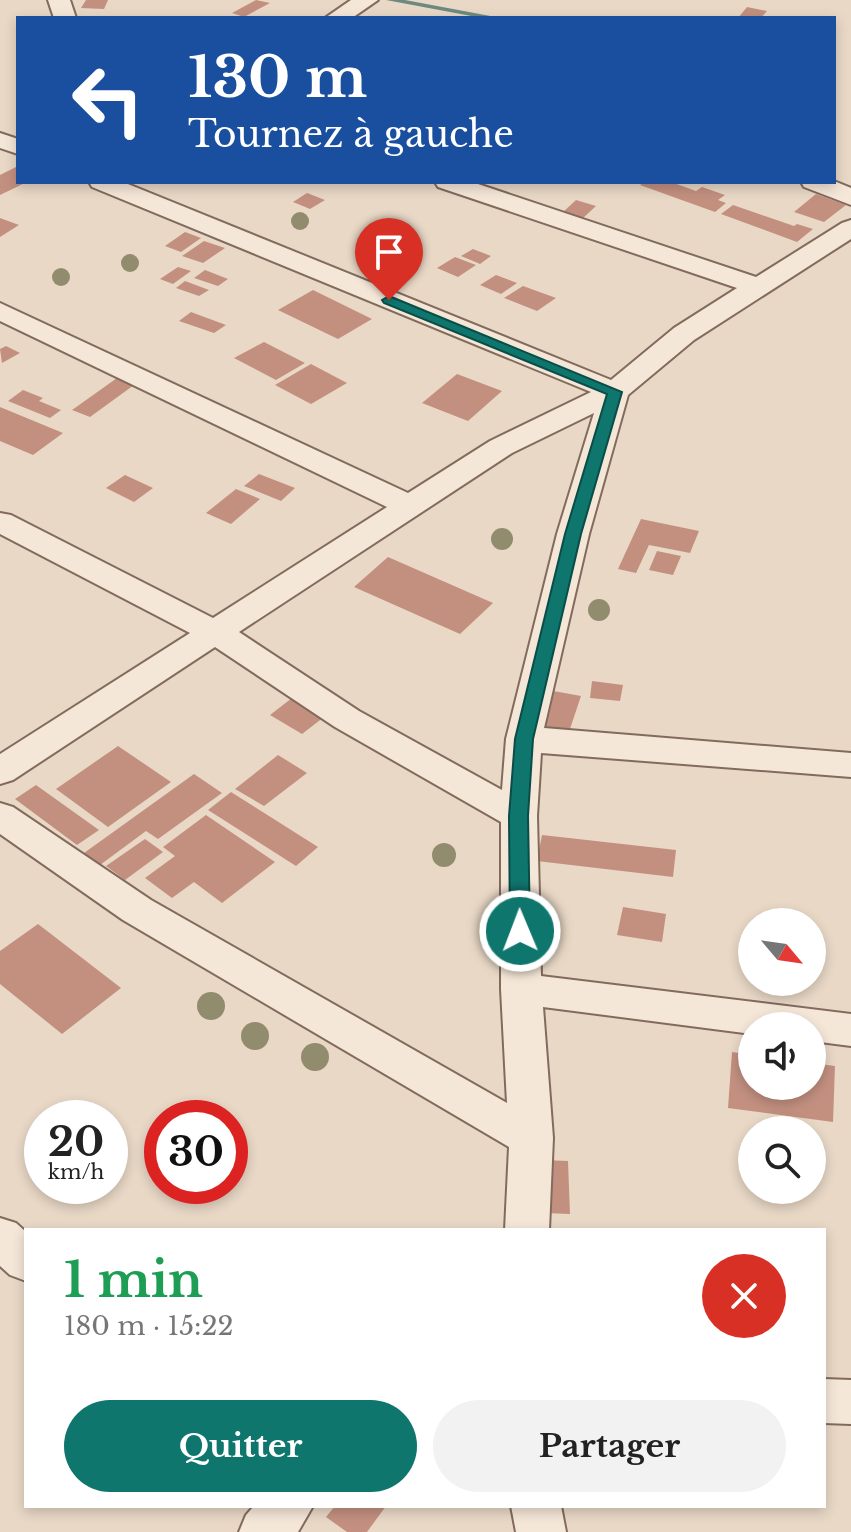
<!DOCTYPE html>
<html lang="fr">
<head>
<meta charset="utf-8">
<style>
  body { margin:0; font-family:"Libre Baskerville",serif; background:#f2f2f2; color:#222; height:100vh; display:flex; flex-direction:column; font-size:30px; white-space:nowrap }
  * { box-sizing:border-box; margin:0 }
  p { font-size:26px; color:#767676 }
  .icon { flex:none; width:44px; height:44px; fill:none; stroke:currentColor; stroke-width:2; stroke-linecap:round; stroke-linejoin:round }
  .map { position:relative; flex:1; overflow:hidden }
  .sheet { position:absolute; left:24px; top:1228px; width:802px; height:280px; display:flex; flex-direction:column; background:#fff; border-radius:0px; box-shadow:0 4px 12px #0003 }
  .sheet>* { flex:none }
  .banner { position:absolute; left:16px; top:16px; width:820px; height:168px; border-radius:0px; box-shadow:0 4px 12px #0003; background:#1a4fa0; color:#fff; overflow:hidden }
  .needle { width:52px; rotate:119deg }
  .controls { position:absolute; left:738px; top:908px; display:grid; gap:16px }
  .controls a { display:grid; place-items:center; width:88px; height:88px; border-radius:50%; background:#fff; box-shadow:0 4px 12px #0003; font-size:40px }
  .speed { position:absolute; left:24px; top:1100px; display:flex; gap:16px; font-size:40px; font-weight:700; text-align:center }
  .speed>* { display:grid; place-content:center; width:104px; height:104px; border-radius:50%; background:#fff; box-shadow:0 4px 12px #0003; line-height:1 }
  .speed small { font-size:20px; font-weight:400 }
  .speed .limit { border:12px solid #d22; background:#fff; color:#111 }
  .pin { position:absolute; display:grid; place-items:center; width:68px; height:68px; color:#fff; margin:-82px -34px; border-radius:50% 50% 50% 0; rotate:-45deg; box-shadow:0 0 8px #0007 }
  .pin .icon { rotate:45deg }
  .me { position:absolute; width:88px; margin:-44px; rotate:359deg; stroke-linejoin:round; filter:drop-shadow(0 0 6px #0008) }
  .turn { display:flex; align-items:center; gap:28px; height:168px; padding:0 40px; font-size:36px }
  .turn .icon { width:104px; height:104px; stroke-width:2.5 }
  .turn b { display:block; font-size:56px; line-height:68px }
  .round { display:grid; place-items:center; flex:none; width:84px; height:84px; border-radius:42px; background:#f2f2f2 }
  .summary { display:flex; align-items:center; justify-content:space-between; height:136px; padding:0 40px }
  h1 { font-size:48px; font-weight:700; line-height:60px; color:#1e9e55 }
  .button { display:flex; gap:16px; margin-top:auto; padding:16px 40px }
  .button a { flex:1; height:92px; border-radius:48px; background:#0f766e; color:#fff; font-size:32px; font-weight:700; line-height:92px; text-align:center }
  .button a+a { background:#f2f2f2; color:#222 }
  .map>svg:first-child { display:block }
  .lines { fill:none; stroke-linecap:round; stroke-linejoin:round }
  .stream { fill:#6e8a7f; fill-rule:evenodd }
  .building { fill:#c39080 }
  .minor-casing { stroke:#826b5d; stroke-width:4 }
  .minor { fill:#f5e7d8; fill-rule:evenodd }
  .tree { fill:#928c6f }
  .route { fill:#0f766e; stroke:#0a4d48; stroke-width:2 }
</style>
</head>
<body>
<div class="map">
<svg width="851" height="1532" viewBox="0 0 851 1532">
  <rect width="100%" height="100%" fill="#e9d8c6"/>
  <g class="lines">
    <path class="stream" d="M 386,0 L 405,0 L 501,18 L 482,18 Z"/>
  </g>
  <g class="building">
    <path d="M 86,0 L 108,0 L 104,9 L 81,8 Z"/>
    <path d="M 256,0 L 270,3 L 244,17 L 232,13 Z"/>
    <path d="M 747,7 L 767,11 L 761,18 L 738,18 Z"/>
    <path d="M 18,166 L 18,182 L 27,182 L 0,195 L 0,175 Z"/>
    <path d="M 644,182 L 671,182 L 696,191 L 702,187 L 725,195 L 718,200 L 726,203 L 715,212 L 640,185 Z"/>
    <path d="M 307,193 L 325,200 L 310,209 L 293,202 Z"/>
    <path d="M 816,194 L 846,205 L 824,222 L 794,212 Z"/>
    <path d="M 576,200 L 596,206 L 582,219 L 562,213 Z"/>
    <path d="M 733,205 L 794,226 L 797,224 L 813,229 L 797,242 L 721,214 Z"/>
    <path d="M 0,218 L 19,225 L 0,237 Z"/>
    <path d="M 185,232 L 201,238 L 181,252 L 165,246 Z"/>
    <path d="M 204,241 L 225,248 L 203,263 L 182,256 Z"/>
    <path d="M 473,249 L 491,256 L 480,264 L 461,256 Z"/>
    <path d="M 455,257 L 476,265 L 458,277 L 437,268 Z"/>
    <path d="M 178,267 L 191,271 L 173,284 L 160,279 Z"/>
    <path d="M 205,270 L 228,279 L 218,286 L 194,278 Z"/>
    <path d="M 496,275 L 517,283 L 501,294 L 480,285 Z"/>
    <path d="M 185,281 L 209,290 L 199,296 L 176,288 Z"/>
    <path d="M 523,286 L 556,298 L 537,311 L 504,298 Z"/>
    <path d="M 313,290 L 372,319 L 338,339 L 278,310 Z"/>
    <path d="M 191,312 L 226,325 L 214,333 L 179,321 Z"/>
    <path d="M 264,342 L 305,363 L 276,380 L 234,358 Z"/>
    <path d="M 6,346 L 20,353 L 2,363 L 0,349 Z"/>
    <path d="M 311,364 L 347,383 L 311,404 L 275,385 Z"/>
    <path d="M 457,374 L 502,391 L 468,421 L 422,403 Z"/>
    <path d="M 117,378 L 134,385 L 90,417 L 72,410 Z"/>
    <path d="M 23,390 L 43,398 L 39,401 L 61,410 L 50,418 L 8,401 Z"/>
    <path d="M 0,407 L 63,433 L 33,455 L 0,441 Z"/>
    <path d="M 259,474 L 295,488 L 281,501 L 244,486 Z"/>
    <path d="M 125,475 L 153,488 L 134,502 L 106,488 Z"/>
    <path d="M 236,489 L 260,499 L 231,524 L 206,513 Z"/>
    <path d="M 641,519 L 699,531 L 690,553 L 649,545 L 636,573 L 618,569 Z"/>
    <path d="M 657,551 L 681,556 L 673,575 L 649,570 Z"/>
    <path d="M 388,557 L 493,603 L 460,634 L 354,587 Z"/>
    <path d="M 592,681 L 623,685 L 620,701 L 590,698 Z"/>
    <path d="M 548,690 L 581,696 L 569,732 L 535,726 Z"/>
    <path d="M 292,698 L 324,717 L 302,734 L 270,715 Z"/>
    <path d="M 118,746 L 171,782 L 108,827 L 56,789 Z"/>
    <path d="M 278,755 L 307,773 L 264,806 L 235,789 Z"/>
    <path d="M 194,774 L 222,793 L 158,839 L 146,831 L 100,865 L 84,853 Z"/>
    <path d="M 36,785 L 99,830 L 77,845 L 15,799 Z"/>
    <path d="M 231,792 L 318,847 L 296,866 L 208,810 Z"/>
    <path d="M 206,815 L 275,862 L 222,903 L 194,882 L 172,898 L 145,878 L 175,856 L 163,847 Z"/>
    <path d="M 542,835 L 676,850 L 673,877 L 537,861 Z"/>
    <path d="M 145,839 L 163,852 L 125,880 L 106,866 Z"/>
    <path d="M 623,907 L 666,914 L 662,942 L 617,935 Z"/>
    <path d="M 38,924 L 121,988 L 62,1034 L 0,984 L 0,951 Z"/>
    <path d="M 732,1052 L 752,1055 L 752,1086 L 812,1086 L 812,1063 L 835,1066 L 833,1122 L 728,1108 Z"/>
    <path d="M 543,1160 L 568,1161 L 570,1214 L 544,1213 Z"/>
    <path d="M 335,1506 L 386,1506 L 367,1532 L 347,1532 L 326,1517 Z"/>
  </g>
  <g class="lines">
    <g class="minor-casing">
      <g id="minor">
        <path d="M 48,0 L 70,0 L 76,18 L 54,18 Z"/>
        <path d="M 351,0 L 378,0 L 352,18 L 325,18 Z"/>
        <path d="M 0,133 L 18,139 L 18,154 L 0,148 Z"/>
        <path d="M 834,181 L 851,188 L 851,205 L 804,187 L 801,182 Z"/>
        <path d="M 89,182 L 123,182 L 611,380 L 674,328 L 737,288 L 438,187 L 435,182 L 472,182 L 756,277 L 842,223 L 851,220 L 851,239 L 694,340 L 628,395 L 589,534 L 544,728 L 851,753 L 851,777 L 541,753 L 537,816 L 541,976 L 851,1014 L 851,1046 L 812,1041 L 812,1026 L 752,1026 L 752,1034 L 543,1007 L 553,1138 L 549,1230 L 505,1230 L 509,1147 L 123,920 L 0,834 L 0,803 L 13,807 L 151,900 L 507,1103 L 501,989 L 501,822 L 335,727 L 215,647 L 13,780 L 0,784 L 0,754 L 190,633 L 0,534 L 0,513 L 11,515 L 213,618 L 387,507 L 0,321 L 0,303 L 408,493 L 490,441 L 591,392 L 92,187 ZM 594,413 L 557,534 L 506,739 L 502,790 L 359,711 L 239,632 L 512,453 Z"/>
        <path d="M 0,1218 L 16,1223 L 26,1232 L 26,1281 L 10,1275 L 0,1266 Z"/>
        <path d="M 824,1379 L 851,1380 L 851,1424 L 824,1423 Z"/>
        <path d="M 254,1506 L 313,1506 L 298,1532 L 239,1532 L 246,1515 Z"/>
        <path d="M 511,1506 L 561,1506 L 566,1532 L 516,1532 Z"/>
      </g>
    </g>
    <use href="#minor" class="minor"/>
  </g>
  <g class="tree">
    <circle cx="300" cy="221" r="9"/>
    <circle cx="130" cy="263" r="9"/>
    <circle cx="61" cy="277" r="9"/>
    <circle cx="502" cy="539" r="11"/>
    <circle cx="599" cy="610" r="11"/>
    <circle cx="444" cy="855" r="12"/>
    <circle cx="211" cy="1006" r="14"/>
    <circle cx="255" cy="1036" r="14"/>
    <circle cx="315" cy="1057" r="14"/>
  </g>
  <path class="route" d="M 389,296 L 622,392 L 581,534 L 533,739 L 528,816 L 530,931 L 527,937 L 513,937 L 510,931 L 509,816 L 515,739 L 565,534 L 607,394 L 384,303 L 382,300 Z"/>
</svg>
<div class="controls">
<a><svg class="needle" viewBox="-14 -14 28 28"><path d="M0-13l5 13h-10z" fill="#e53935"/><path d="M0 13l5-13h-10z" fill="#767676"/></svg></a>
<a><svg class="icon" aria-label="sound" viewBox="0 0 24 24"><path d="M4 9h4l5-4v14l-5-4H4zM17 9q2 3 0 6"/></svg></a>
<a><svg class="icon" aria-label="search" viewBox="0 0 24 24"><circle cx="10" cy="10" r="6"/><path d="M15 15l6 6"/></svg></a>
</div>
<div class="speed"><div>20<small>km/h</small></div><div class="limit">30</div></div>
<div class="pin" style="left:389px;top:300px;background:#d93025"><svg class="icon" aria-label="arrive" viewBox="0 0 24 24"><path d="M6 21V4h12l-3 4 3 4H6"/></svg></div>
<svg class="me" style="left:520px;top:931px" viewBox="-20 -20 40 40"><circle r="17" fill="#0f766e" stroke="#fff" stroke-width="3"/><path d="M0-11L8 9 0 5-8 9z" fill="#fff"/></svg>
<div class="banner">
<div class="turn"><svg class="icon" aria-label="left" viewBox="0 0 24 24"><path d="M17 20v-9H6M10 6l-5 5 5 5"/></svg><div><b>130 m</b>Tournez à gauche</div></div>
</div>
<section class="sheet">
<div class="summary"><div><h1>1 min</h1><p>180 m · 15:22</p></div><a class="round" style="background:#d93025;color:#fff"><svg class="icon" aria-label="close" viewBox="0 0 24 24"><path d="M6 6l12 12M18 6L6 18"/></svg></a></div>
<div class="button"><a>Quitter</a><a>Partager</a></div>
</section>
</div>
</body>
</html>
